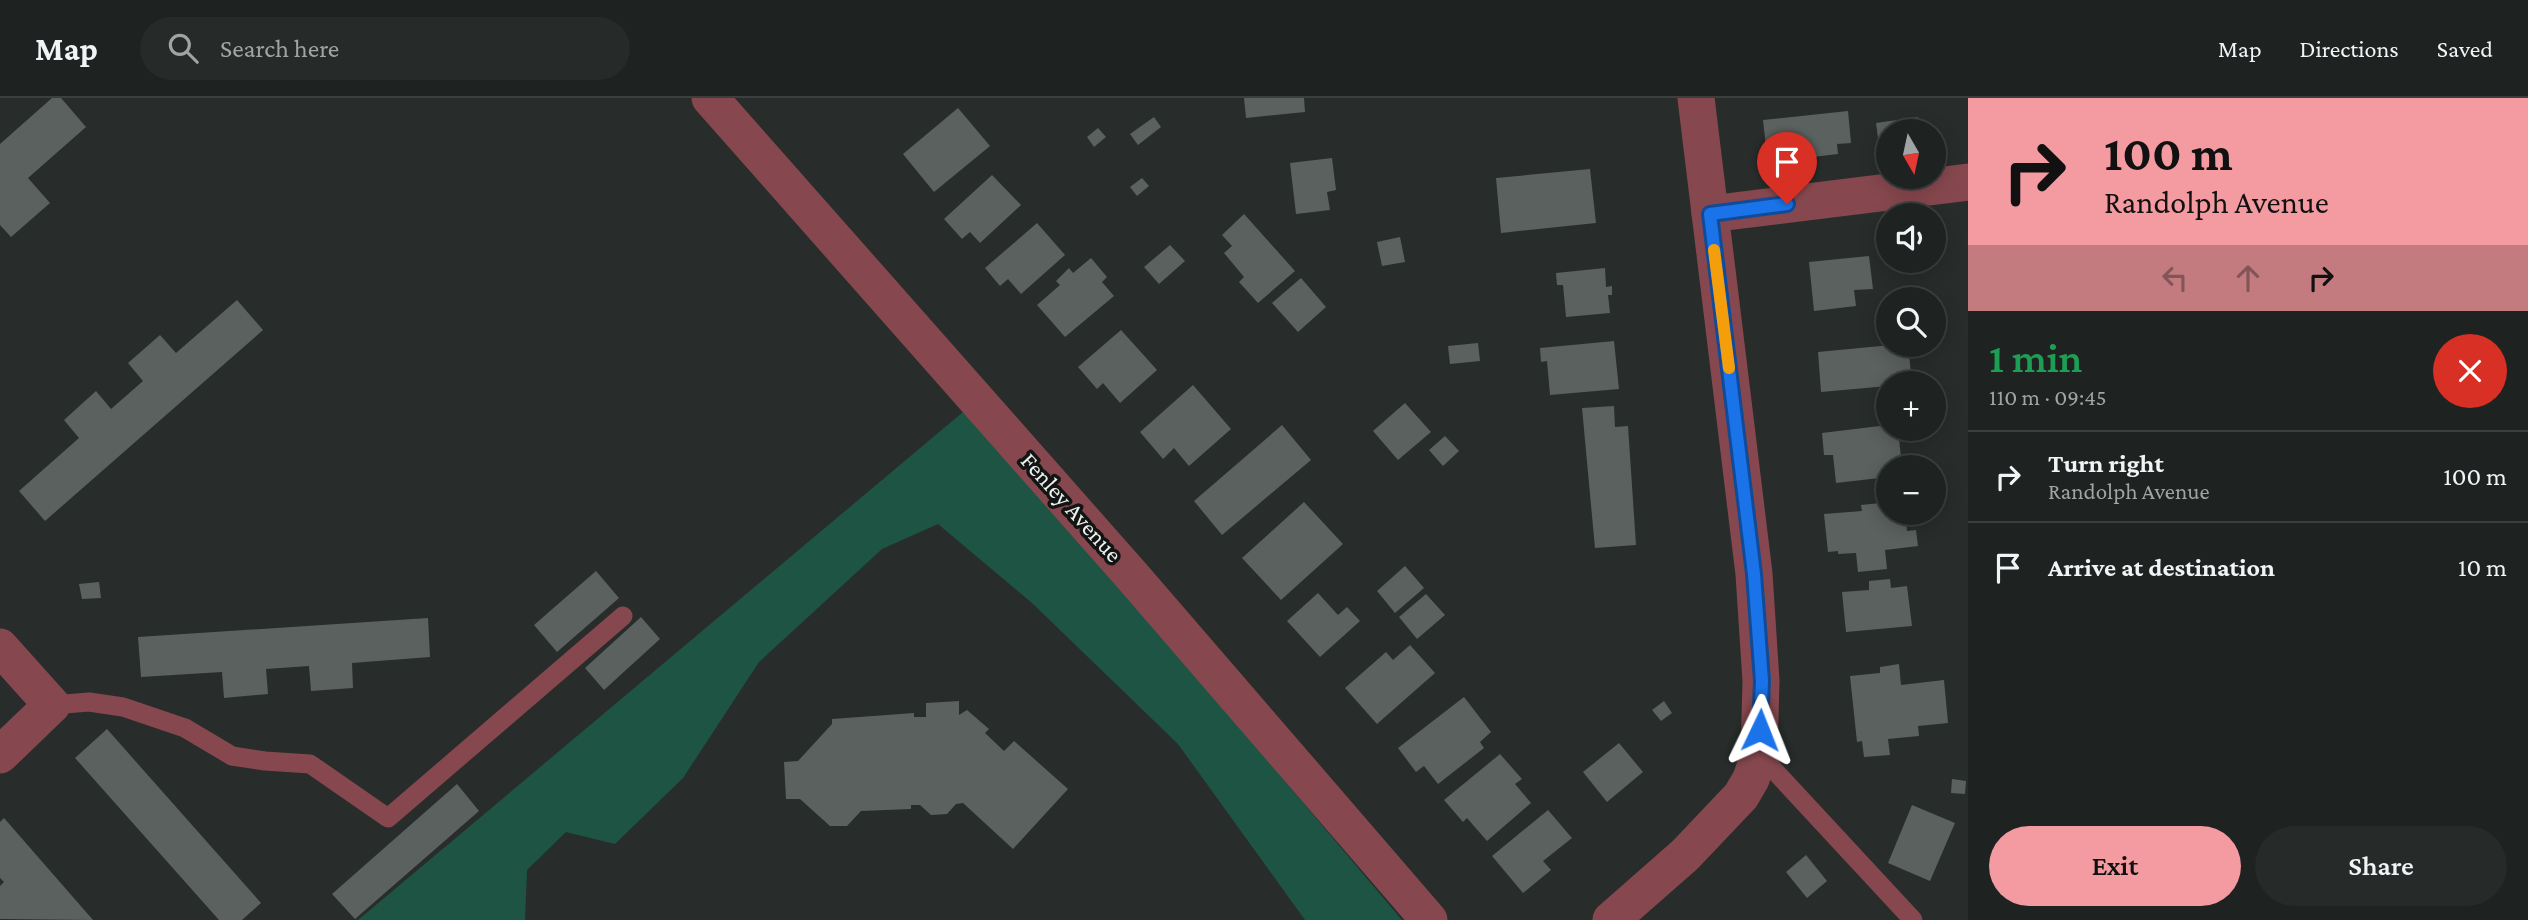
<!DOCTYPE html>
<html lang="en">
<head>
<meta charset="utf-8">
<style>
  body { margin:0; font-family:"Crimson Pro",serif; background:#262a29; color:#f1f3f6; height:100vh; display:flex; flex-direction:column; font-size:26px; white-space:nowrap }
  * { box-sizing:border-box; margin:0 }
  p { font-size:23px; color:#a1a4a5 }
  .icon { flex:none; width:38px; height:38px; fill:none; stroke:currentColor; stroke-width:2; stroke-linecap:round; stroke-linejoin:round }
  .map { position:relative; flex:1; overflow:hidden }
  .drawer { display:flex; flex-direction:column; background:#1e2220; width:560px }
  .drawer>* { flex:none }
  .hud { background:#f49aa1; color:#111; overflow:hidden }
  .needle { width:46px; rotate:171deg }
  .controls { position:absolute; left:1876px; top:21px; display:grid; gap:14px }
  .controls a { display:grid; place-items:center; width:70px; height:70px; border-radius:50%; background:#1e2220; box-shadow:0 4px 18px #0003,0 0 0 2px #3c3f3e; font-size:35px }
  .pin { position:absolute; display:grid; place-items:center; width:60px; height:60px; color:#fff; margin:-72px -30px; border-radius:50% 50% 50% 0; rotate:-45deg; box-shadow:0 0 7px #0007 }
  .pin .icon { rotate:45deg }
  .me { position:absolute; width:77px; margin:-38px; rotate:2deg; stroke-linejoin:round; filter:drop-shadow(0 0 5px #0008) }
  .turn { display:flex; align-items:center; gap:24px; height:147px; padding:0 21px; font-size:32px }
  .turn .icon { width:91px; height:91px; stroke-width:2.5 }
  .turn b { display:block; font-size:49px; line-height:60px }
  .lanes { display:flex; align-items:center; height:66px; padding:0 21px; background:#0003; justify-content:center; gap:35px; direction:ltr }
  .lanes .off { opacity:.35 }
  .round { display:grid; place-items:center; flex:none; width:74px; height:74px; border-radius:37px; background:#262a29 }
  .overview { display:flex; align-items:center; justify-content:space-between; height:119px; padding:0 21px }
  h1 { font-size:42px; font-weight:600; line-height:52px; color:#1e9e55 }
  .button { display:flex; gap:14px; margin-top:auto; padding:14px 21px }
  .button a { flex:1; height:80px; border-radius:42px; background:#f49aa1; color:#111; font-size:28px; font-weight:600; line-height:80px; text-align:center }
  .button a+a { background:#262a29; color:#f1f3f6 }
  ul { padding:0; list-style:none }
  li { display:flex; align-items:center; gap:21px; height:91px; padding:0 21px; border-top:2px solid #3c3f3e }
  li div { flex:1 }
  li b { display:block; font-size:26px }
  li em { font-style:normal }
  header { display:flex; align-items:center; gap:42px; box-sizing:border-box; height:98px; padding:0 35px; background:#1e2220; border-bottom:2px solid #3c3f3e }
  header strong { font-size:33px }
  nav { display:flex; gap:38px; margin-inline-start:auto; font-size:24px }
  .search { width:490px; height:63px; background:#262a29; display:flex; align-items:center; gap:18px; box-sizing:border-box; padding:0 24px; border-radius:38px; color:#a1a4a5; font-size:26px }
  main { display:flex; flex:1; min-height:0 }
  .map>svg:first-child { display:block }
  .green { fill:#1e5444 }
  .building { fill:#5b615f }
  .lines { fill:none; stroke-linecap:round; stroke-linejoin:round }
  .service { stroke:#86484e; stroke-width:19 }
  .minor { stroke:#86484e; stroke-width:37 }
  .route-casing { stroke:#114b97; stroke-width:18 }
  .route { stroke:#1a73e8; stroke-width:12 }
  .slow { stroke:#f59e0b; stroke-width:12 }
  .labels { text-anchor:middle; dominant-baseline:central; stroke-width:7; stroke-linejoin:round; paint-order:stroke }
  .street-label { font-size:24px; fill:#edf1ef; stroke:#121514 }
</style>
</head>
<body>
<header>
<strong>Map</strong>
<div class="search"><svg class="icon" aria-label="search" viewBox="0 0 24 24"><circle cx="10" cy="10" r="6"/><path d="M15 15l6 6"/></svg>Search here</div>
<nav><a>Map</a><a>Directions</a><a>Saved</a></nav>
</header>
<main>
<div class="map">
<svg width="1968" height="822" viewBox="0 0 1968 822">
  <rect width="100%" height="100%" fill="#282d2b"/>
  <path class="green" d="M 969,309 L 1402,822 L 1305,822 L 1178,646 L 1032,505 L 938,426 L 882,451 L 759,564 L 683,680 L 615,746 L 566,734 L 527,772 L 525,822 L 358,822 Z"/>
  <g class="building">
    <path d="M 52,0 L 61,0 L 86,29 L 28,80 L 50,105 L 11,139 L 0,127 L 0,46 Z"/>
    <path d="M 1244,0 L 1304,0 L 1305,14 L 1246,20 Z"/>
    <path d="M 958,10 L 990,48 L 934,94 L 903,56 Z"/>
    <path d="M 1848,13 L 1851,45 L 1837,46 L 1838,56 L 1779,63 L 1778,47 L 1766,49 L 1763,22 Z"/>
    <path d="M 1154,19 L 1161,29 L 1138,47 L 1130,36 Z"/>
    <path d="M 1918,19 L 1920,33 L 1888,33 L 1888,54 L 1880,55 L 1876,25 Z"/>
    <path d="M 1098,30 L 1106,39 L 1094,49 L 1087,39 Z"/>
    <path d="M 1332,60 L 1336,92 L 1327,94 L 1330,112 L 1296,116 L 1290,65 Z"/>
    <path d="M 1590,71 L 1596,125 L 1501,135 L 1496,80 Z"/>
    <path d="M 992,77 L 1021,107 L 980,145 L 970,134 L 962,141 L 944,121 Z"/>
    <path d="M 1142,80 L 1149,88 L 1137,98 L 1130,89 Z"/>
    <path d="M 1244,116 L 1295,173 L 1258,205 L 1239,184 L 1244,179 L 1224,155 L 1232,148 L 1222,137 Z"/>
    <path d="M 1037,125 L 1065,157 L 1021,196 L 1008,181 L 1000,188 L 985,170 Z"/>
    <path d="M 1400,139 L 1405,164 L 1382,168 L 1377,144 Z"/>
    <path d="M 1170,147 L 1185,163 L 1159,186 L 1144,169 Z"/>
    <path d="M 1869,158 L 1873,191 L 1854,192 L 1856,208 L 1814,213 L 1809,164 Z"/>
    <path d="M 1091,160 L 1107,179 L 1102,184 L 1114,198 L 1065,239 L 1037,207 L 1060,187 L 1056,183 L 1069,170 L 1073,175 Z"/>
    <path d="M 1605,170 L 1606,189 L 1612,188 L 1612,197 L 1608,197 L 1610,215 L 1566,219 L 1563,187 L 1557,187 L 1556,175 Z"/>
    <path d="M 1301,180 L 1326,209 L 1298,234 L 1272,205 Z"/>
    <path d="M 237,202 L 263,232 L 45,423 L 19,393 L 79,340 L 64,322 L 96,293 L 111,311 L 143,283 L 128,265 L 160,237 L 176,255 Z"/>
    <path d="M 1121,232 L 1157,272 L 1120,305 L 1103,285 L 1097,291 L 1078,269 Z"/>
    <path d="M 1614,243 L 1619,291 L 1550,297 L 1547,263 L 1541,264 L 1540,250 Z"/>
    <path d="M 1478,245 L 1480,263 L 1450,266 L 1448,248 Z"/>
    <path d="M 1891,247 L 1908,247 L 1912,285 L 1888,285 L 1888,288 L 1821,294 L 1818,254 Z"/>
    <path d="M 1193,287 L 1231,331 L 1189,368 L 1174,350 L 1163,361 L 1140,334 Z"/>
    <path d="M 1405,305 L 1431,334 L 1398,362 L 1373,333 Z"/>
    <path d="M 1614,308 L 1615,329 L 1628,328 L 1636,447 L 1595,450 L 1582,310 Z"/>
    <path d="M 1282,327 L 1311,362 L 1222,437 L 1194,403 Z"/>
    <path d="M 1888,327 L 1888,331 L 1898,331 L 1902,369 L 1888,369 L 1888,379 L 1836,385 L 1833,357 L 1824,357 L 1822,335 Z"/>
    <path d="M 1445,338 L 1459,353 L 1443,368 L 1429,352 Z"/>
    <path d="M 1304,404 L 1343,446 L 1281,502 L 1242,460 Z"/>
    <path d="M 1881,405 L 1882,410 L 1886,409 L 1888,415 L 1905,415 L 1907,433 L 1916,432 L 1918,448 L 1885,452 L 1887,471 L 1858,474 L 1856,455 L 1838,456 L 1838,453 L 1828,454 L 1824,416 L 1862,413 L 1861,407 Z"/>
    <path d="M 1405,468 L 1424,490 L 1395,515 L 1377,493 Z"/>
    <path d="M 596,473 L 619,500 L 557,554 L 534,527 Z"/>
    <path d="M 1890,481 L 1891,490 L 1907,488 L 1912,528 L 1846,534 L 1842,494 L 1869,492 L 1869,483 Z"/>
    <path d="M 99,484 L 101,500 L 82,501 L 79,486 Z"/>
    <path d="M 1318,495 L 1338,517 L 1347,509 L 1360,523 L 1320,559 L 1287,523 Z"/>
    <path d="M 1426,496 L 1445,517 L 1417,541 L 1399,519 Z"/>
    <path d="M 641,519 L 660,541 L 604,592 L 585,570 Z"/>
    <path d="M 428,520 L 430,559 L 352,565 L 353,590 L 311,593 L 309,568 L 266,571 L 268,596 L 224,600 L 222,574 L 141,579 L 138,539 Z"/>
    <path d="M 1410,547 L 1435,575 L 1377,626 L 1345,590 L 1386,554 L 1393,562 Z"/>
    <path d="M 1899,566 L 1901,587 L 1944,582 L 1948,625 L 1918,628 L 1919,638 L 1888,641 L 1890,657 L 1864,659 L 1862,643 L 1857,644 L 1850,578 L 1880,575 L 1880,569 Z"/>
    <path d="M 1464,599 L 1491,634 L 1480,644 L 1484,650 L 1438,686 L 1424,668 L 1416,674 L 1398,650 Z"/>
    <path d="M 959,603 L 959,617 L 967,612 L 989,631 L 985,635 L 1004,653 L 1014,643 L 1068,691 L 1013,751 L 963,705 L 956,706 L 947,716 L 931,717 L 920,707 L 911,707 L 911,711 L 861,713 L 847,728 L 830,728 L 800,701 L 786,701 L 784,664 L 798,663 L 832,626 L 832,621 L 914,615 L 914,619 L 926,619 L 926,605 Z"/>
    <path d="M 1664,603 L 1672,615 L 1661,623 L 1652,612 Z"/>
    <path d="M 107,631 L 261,805 L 242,822 L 219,822 L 75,660 Z"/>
    <path d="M 1619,645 L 1643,674 L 1607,704 L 1583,674 Z"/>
    <path d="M 1500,656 L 1522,681 L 1515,686 L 1531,705 L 1487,743 L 1467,720 L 1463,724 L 1444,702 Z"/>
    <path d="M 1952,681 L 1966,683 L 1965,696 L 1951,695 Z"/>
    <path d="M 457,686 L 479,713 L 355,821 L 332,796 Z"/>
    <path d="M 1912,707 L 1955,725 L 1930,783 L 1888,765 Z"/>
    <path d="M 1548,712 L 1572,740 L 1543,763 L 1551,772 L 1523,795 L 1492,758 Z"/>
    <path d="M 4,720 L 93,822 L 0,821 L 0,788 L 4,784 L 0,780 L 0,724 Z"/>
    <path d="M 1806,757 L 1827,783 L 1807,800 L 1786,774 Z"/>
  </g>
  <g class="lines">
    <g class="service">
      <path d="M 52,607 L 89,604 L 123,609 L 185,630 L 232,658 L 265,663 L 310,666 L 388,720 L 623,518"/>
      <path d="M 1759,656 L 1913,822"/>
    </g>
    <g class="minor">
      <path d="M 710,0 L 1133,479 L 1429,822"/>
      <path d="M 1710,116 L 1968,84"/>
      <path d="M 0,549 L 52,607 L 0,657"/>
      <path d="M 1611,822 L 1685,757 L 1741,698 L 1751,681 L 1759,656 L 1761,583 L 1754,476 L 1696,0"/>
    </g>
  </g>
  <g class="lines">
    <g class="route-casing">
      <path id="route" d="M 1760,632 L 1762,583 L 1754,476 L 1710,116 L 1787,106"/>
    </g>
    <use href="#route" class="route"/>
    <path class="slow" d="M 1714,152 L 1729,270"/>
  </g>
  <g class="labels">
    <g class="street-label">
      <text transform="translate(1072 409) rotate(48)">Fenley Avenue</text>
    </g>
  </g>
</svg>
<div class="controls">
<a><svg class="needle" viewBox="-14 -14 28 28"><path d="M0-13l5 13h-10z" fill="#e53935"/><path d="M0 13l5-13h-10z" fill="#a1a4a5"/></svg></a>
<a><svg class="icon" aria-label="sound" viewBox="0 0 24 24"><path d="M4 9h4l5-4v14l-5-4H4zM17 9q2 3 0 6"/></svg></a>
<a><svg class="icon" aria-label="search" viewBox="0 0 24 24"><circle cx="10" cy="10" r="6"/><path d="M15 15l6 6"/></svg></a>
<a>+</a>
<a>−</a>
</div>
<div class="pin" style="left:1787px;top:106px;background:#d93025"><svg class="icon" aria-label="arrive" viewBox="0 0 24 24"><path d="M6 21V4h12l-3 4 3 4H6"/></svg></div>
<svg class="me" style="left:1760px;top:632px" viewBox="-20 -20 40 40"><path d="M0-17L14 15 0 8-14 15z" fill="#1a73e8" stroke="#fff" stroke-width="4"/></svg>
</div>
<section class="drawer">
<div class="hud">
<div class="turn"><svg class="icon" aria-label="right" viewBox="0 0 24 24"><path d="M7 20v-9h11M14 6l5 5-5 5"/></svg><div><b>100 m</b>Randolph Avenue</div></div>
<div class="lanes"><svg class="icon off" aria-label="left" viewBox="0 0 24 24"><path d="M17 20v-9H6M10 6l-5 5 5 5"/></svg><svg class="icon off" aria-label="ahead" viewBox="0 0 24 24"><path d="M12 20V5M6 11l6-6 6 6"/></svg><svg class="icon" aria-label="right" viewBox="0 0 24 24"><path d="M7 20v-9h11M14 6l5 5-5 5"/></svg></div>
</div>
<div class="overview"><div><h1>1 min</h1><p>110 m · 09:45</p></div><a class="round" style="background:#d93025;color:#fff"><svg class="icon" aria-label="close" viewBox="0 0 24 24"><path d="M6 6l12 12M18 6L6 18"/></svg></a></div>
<ul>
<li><svg class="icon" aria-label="right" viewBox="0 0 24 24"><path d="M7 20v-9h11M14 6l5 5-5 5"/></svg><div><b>Turn right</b><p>Randolph Avenue</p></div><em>100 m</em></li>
<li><svg class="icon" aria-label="arrive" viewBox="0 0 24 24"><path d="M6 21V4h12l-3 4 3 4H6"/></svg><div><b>Arrive at destination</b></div><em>10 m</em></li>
</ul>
<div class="button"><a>Exit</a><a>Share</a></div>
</section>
</main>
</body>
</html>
